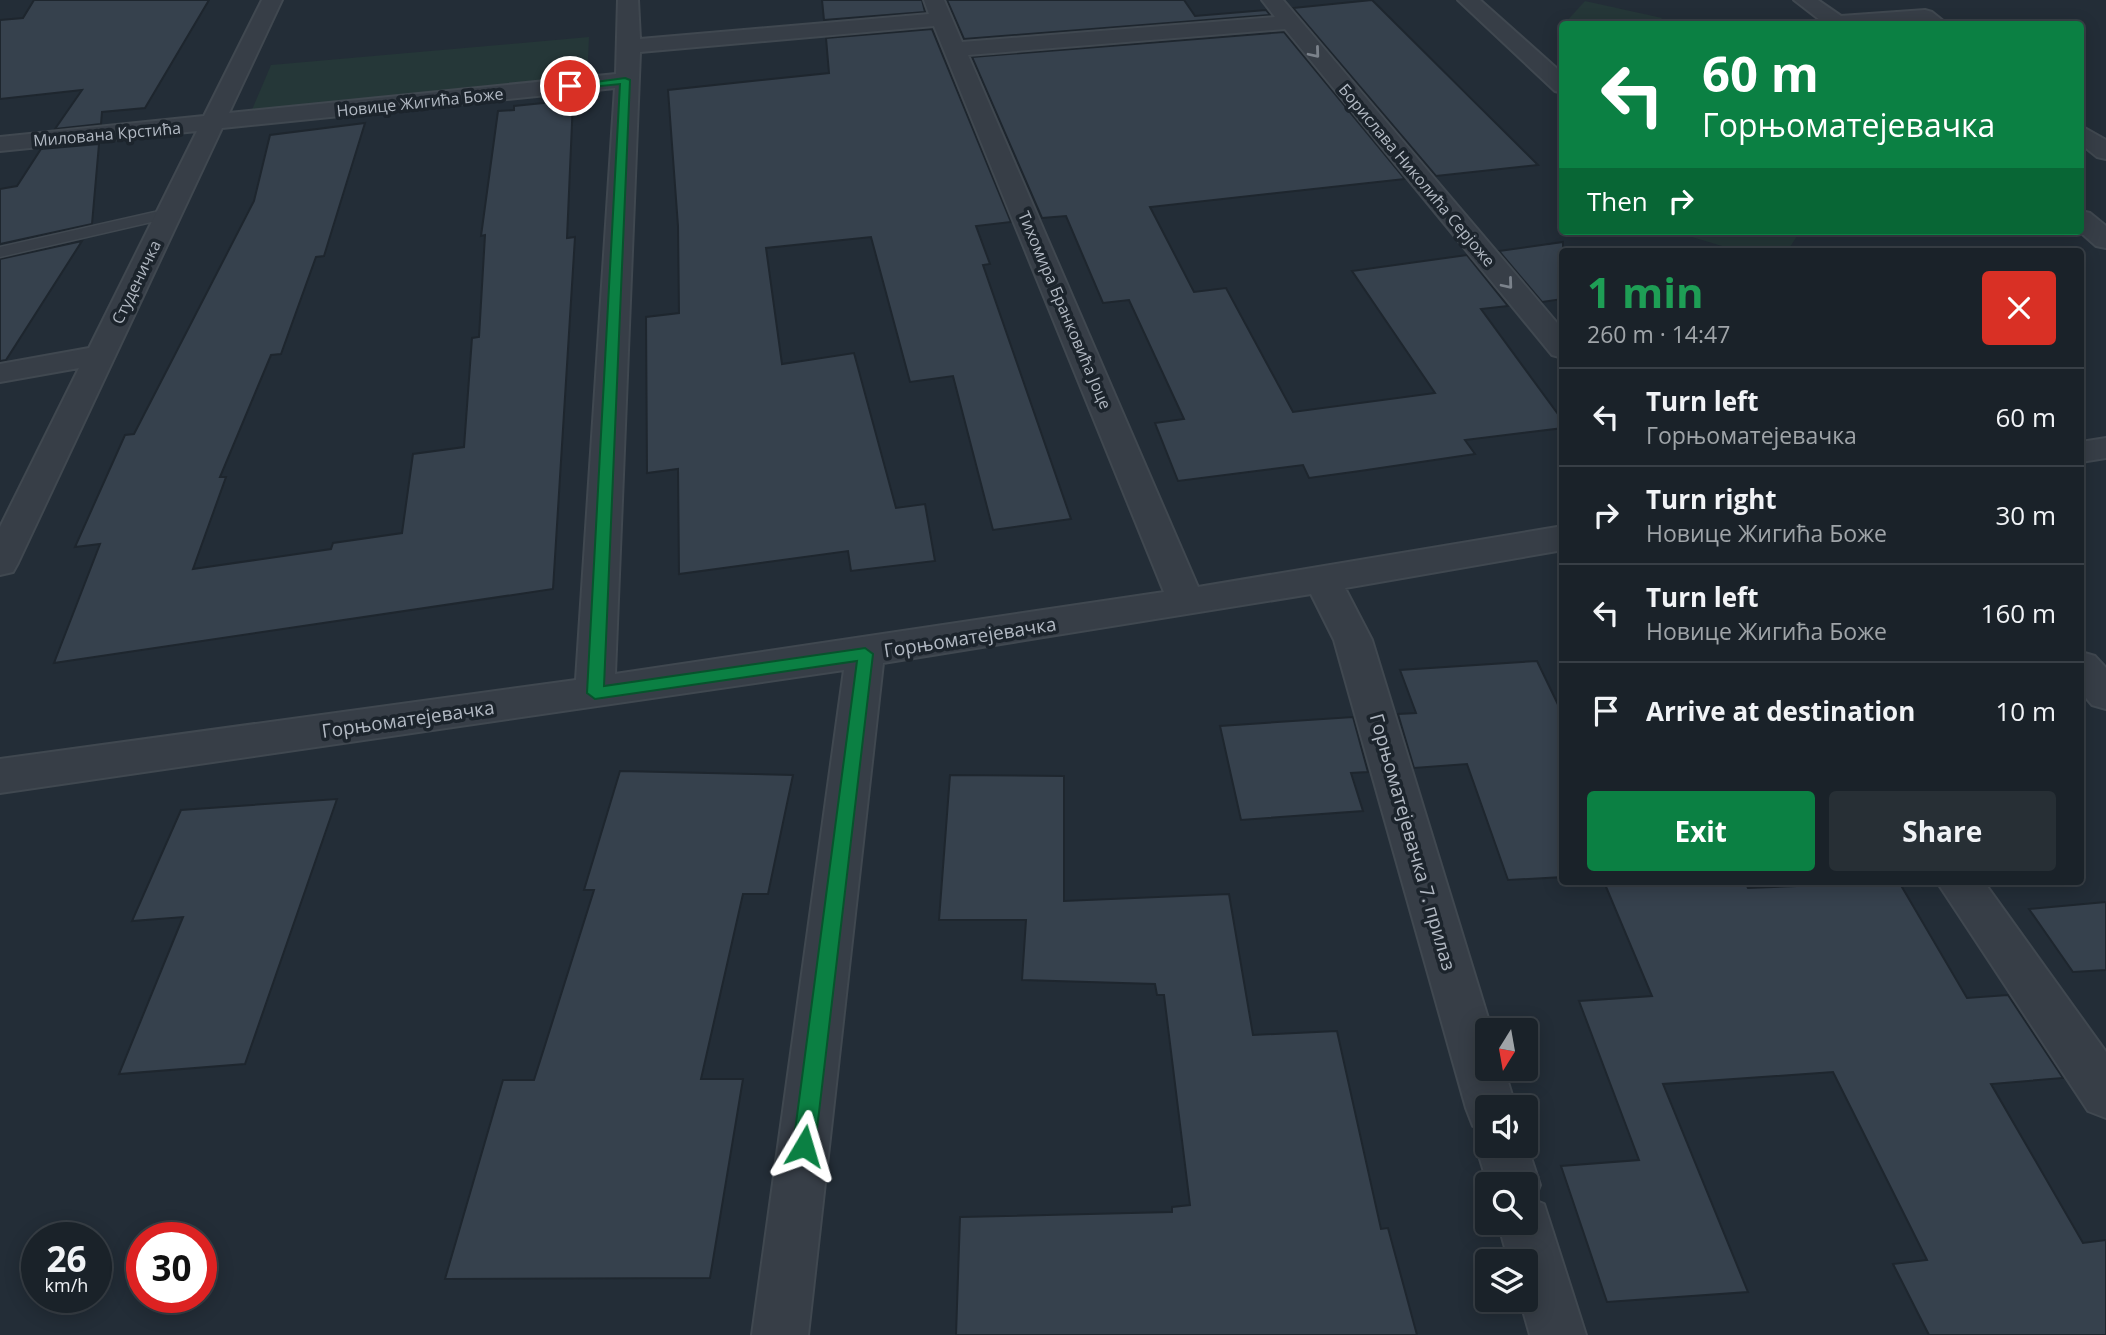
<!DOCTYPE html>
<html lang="en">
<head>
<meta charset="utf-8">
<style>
  body { margin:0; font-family:"Open Sans",sans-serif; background:#272f35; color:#f1f3f6; height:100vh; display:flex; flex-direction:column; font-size:26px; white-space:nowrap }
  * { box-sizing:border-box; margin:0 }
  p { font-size:23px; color:#9fa4a8 }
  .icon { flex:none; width:38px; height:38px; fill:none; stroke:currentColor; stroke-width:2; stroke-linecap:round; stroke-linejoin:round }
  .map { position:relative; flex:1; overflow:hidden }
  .drawer { position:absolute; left:1559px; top:248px; width:525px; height:637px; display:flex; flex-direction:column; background:#1a2229; border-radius:7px; box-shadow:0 4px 18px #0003,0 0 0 2px #383f46 }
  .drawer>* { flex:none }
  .top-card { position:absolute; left:1559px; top:21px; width:525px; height:214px; border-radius:7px; box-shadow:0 4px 18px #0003,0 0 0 2px #383f46; background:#0b8043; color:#fff; overflow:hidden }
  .needle { width:46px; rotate:191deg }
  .fabs { position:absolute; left:1475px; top:1018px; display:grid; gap:14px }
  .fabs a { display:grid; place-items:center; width:63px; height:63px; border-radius:7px; background:#1a2229; box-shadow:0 4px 18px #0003,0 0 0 2px #383f46; font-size:35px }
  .speed { position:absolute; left:21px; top:1222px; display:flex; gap:14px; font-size:35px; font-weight:700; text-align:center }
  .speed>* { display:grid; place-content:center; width:91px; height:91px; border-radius:50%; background:#1a2229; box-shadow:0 4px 18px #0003,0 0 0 2px #383f46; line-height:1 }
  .speed small { font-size:18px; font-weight:400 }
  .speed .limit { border:10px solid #d22; background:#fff; color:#111 }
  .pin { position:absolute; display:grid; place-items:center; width:60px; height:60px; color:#fff; margin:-30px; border:4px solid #fff; border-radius:50%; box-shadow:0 2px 7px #0007 }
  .me { position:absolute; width:77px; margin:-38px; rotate:7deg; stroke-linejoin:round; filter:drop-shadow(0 0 5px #0008) }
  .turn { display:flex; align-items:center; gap:24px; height:147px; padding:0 28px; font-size:32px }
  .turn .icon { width:91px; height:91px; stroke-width:2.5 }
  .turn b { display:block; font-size:49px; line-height:60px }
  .then { display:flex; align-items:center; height:66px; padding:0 28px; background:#0003; gap:14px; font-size:26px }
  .round { display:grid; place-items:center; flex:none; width:74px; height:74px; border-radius:7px; background:#272f35 }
  .overview { display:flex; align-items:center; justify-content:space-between; height:119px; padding:0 28px }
  h1 { font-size:42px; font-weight:700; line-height:52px; color:#1e9e55 }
  .button { display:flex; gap:14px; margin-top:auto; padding:14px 28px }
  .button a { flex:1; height:80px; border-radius:7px; background:#0b8043; color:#fff; font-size:28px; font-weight:700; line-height:80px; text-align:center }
  .button a+a { background:#272f35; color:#f1f3f6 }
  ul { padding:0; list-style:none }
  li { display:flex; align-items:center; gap:21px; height:98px; padding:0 28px; border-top:2px solid #383f46 }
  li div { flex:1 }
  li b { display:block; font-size:26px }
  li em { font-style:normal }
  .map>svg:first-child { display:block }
  .green { fill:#253738 }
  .building { fill:#36414d; stroke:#1e262e; stroke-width:2 }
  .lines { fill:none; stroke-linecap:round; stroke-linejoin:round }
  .lane-casing { stroke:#404850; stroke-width:3 }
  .street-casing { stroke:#404850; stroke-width:4 }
  .lane { fill:#373e47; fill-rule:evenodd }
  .street { fill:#373e47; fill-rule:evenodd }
  .oneway { stroke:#7b828b }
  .route { fill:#0b8043; stroke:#07532c; stroke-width:2 }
  .labels { text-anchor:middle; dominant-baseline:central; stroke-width:7; stroke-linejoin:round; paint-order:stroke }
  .far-street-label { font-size:16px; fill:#b2b9c3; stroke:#1c242c }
  .street-label { font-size:19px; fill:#b2b9c3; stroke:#1c242c }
</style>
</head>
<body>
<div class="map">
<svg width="2106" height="1335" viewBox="0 0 2106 1335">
  <rect width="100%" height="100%" fill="#232d37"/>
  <g class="green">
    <path d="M 1585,1 L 1662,18 L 1658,24 L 1565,23 Z"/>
    <path d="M 589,37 L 587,81 L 251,112 L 271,65 Z"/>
    <path d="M 1696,231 L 1800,231 L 1787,252 L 1742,252 L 1692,237 Z"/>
  </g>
  <g class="building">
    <path d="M 34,0 L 209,0 L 145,108 L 102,112 L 101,124 L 55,129 L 82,90 L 0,99 L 0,20 L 23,18 Z"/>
    <path d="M 822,0 L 922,0 L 925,12 L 824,20 Z"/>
    <path d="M 947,0 L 1184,0 L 1195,16 L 1266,10 L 1270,15 L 964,39 Z"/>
    <path d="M 1372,0 L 1538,165 L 1436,176 L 1293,8 Z"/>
    <path d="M 932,29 L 1011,222 L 976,226 L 990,264 L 983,265 L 1071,519 L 993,530 L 953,376 L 910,382 L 871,237 L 766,248 L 782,364 L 854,353 L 896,508 L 925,504 L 935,561 L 851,571 L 848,551 L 679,574 L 678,469 L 647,473 L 646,317 L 679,313 L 678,226 L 668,90 L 829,73 L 826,38 Z"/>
    <path d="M 1284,32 L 1405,179 L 1150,207 L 1194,292 L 1226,288 L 1293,412 L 1435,393 L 1352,271 L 1467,255 L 1508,306 L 1481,309 L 1563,421 L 1563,428 L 1465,440 L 1475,454 L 1360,471 L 1309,478 L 1303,465 L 1178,481 L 1155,423 L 1184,419 L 1129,300 L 1103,303 L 1066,216 L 1042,218 L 972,57 Z"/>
    <path d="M 573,100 L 567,238 L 575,237 L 553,589 L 54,663 L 100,544 L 75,547 L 125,435 L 134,434 L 254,201 L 270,135 L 365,123 L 324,256 L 316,257 L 281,354 L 271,355 L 220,477 L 226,477 L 193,569 L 331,549 L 333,543 L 402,533 L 413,454 L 464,447 L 472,338 L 479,337 L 485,235 L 481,236 L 498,111 L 514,110 L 514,106 Z"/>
    <path d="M 99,144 L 92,224 L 0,244 L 0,189 L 17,186 L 41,149 Z"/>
    <path d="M 82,241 L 6,360 L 0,361 L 0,259 Z"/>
    <path d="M 1563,242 L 1563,299 L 1542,302 L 1499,251 Z"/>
    <path d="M 1537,661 L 1563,715 L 1563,877 L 1508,880 L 1467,764 L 1414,768 L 1398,714 L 1416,713 L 1400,670 Z"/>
    <path d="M 1353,717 L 1368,772 L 1351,773 L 1363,811 L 1241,820 L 1220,726 Z"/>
    <path d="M 620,771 L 793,775 L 768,894 L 743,894 L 701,1079 L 743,1079 L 710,1278 L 445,1279 L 503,1080 L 534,1080 L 594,890 L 584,890 Z"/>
    <path d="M 950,775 L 1064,776 L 1064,901 L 1229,894 L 1253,1035 L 1337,1031 L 1381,1229 L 1388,1228 L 1417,1335 L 956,1335 L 960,1217 L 1172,1212 L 1172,1207 L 1190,1205 L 1164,995 L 1157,995 L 1155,984 L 1022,980 L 1026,920 L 939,920 Z"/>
    <path d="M 337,799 L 245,1064 L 119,1074 L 183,917 L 132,921 L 181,810 Z"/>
    <path d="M 1604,882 L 1745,882 L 1748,888 L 1899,882 L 1967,998 L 2008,995 L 2063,1078 L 1991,1084 L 2083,1243 L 2106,1240 L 2106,1335 L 1929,1335 L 1893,1264 L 1927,1260 L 1833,1072 L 1663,1084 L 1748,1292 L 1607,1302 L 1561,1166 L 1639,1160 L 1579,1001 L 1652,996 Z"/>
    <path d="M 2106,902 L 2106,970 L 2073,972 L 2029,909 Z"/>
  </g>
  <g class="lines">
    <g class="lane-casing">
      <path id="lane" d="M 168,209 L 173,211 L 173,217 L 0,257 L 0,247 Z"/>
    </g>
    <g class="street-casing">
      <g id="street">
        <path d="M 262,0 L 282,0 L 229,113 L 616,74 L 618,0 L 638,0 L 640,39 L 929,14 L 924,0 L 944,0 L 962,42 L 1275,17 L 1262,0 L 1283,0 L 1563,330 L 1563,358 L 1552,355 L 1285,29 L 968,55 L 1198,587 L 1563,526 L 1563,550 L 1345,588 L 1372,640 L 1492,1031 L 1488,1031 L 1488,1069 L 1504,1069 L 1516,1108 L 1488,1108 L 1488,1146 L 1526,1146 L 1526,1142 L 1540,1185 L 1534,1200 L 1544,1204 L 1586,1335 L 1530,1335 L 1520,1300 L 1526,1300 L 1526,1262 L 1509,1262 L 1498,1223 L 1526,1223 L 1526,1185 L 1488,1185 L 1476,1146 L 1483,1130 L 1473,1126 L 1466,1108 L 1334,640 L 1311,594 L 883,663 L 808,1335 L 752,1335 L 844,670 L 0,793 L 0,759 L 576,680 L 615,88 L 222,128 L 18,563 L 13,572 L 0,575 L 0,527 L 79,368 L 0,382 L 0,364 L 89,348 L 197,131 L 0,151 L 0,137 L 204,116 ZM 934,26 L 1164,592 L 615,674 L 640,52 Z"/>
        <path d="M 1458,0 L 1480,0 L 1563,74 L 1563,93 L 1555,91 Z"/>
        <path d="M 1794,0 L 1818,0 L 1841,16 L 1925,10 L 1932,12 L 1947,24 L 1825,24 Z"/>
        <path d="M 2081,126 L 2106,140 L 2106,159 L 2097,157 L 2081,144 Z"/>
        <path d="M 2081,211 L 2090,213 L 2106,226 L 2106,248 L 2096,246 L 2079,231 Z"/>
        <path d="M 2106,438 L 2106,458 L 2081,462 L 2081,442 Z"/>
        <path d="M 2081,652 L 2095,656 L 2106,668 L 2106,709 L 2092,705 L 2081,692 Z"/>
        <path d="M 1937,882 L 1984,882 L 2106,1052 L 2106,1118 L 2088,1111 Z"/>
      </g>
    </g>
    <use href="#lane" class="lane"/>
    <use href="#street" class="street"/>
  </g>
  <defs><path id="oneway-chevron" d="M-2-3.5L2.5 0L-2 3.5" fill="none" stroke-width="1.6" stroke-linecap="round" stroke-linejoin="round" transform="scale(1.75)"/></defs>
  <g class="oneway">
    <use href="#oneway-chevron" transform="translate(1315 53) rotate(50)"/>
    <use href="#oneway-chevron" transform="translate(1508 284) rotate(50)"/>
  </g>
  <path class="route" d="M 625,78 L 630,80 L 604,686 L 865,648 L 873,654 L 815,1146 L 811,1153 L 804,1157 L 796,1153 L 793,1146 L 857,661 L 595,699 L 587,693 L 620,84 L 570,89 L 565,86 Z"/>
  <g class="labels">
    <g class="far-street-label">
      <text transform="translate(420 102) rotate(-6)">Новице Жигића Боже</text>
      <text transform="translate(107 134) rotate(-5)">Милована Крстића</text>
      <text transform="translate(1417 175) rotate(50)">Борислава Николића Серјоже</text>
      <text transform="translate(136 282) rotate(-64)">Студеничка</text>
      <text transform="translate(1065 310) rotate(67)">Тихомира Бранковића Јоце</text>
    </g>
    <g class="street-label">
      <text transform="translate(970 637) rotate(-9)">Горњоматејевачка</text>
      <text transform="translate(408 719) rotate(-8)">Горњоматејевачка</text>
      <text transform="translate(1413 842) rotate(74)">Горњоматејевачка 7. прилаз</text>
    </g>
  </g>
</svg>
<div class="fabs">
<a><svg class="needle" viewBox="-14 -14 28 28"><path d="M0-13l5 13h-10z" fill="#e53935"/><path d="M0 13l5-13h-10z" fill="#9fa4a8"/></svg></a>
<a><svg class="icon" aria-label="sound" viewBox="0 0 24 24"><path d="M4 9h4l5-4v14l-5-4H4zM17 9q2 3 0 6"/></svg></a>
<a><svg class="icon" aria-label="search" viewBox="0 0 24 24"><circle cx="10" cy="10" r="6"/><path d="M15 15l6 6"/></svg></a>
<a><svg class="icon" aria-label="layers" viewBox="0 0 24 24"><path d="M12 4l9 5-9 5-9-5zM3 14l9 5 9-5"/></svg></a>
</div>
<div class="speed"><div>26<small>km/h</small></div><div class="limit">30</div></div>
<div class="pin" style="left:570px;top:86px;background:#d93025"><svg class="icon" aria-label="arrive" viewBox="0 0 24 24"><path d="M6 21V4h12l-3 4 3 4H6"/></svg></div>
<svg class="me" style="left:804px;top:1146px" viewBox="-20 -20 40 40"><path d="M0-17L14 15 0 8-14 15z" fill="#0b8043" stroke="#fff" stroke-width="4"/></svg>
<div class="top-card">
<div class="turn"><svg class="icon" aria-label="left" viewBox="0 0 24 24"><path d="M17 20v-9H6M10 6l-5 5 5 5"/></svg><div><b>60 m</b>Горњоматејевачка</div></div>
<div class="then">Then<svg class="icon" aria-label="right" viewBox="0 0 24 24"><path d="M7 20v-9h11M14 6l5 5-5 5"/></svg></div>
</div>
<section class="drawer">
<div class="overview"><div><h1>1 min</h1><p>260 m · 14:47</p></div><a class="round" style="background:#d93025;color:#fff"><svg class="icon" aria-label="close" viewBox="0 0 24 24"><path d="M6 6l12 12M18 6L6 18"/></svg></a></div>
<ul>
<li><svg class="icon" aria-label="left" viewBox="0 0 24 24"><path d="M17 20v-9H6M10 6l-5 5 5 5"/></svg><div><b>Turn left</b><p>Горњоматејевачка</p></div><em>60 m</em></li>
<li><svg class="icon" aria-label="right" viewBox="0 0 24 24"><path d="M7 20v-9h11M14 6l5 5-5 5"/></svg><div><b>Turn right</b><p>Новице Жигића Боже</p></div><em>30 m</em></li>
<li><svg class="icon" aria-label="left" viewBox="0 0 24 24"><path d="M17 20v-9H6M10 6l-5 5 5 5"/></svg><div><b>Turn left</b><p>Новице Жигића Боже</p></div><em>160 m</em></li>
<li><svg class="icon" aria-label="arrive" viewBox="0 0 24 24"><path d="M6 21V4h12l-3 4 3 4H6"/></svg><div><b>Arrive at destination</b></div><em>10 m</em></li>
</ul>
<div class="button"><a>Exit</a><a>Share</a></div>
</section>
</div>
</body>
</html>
